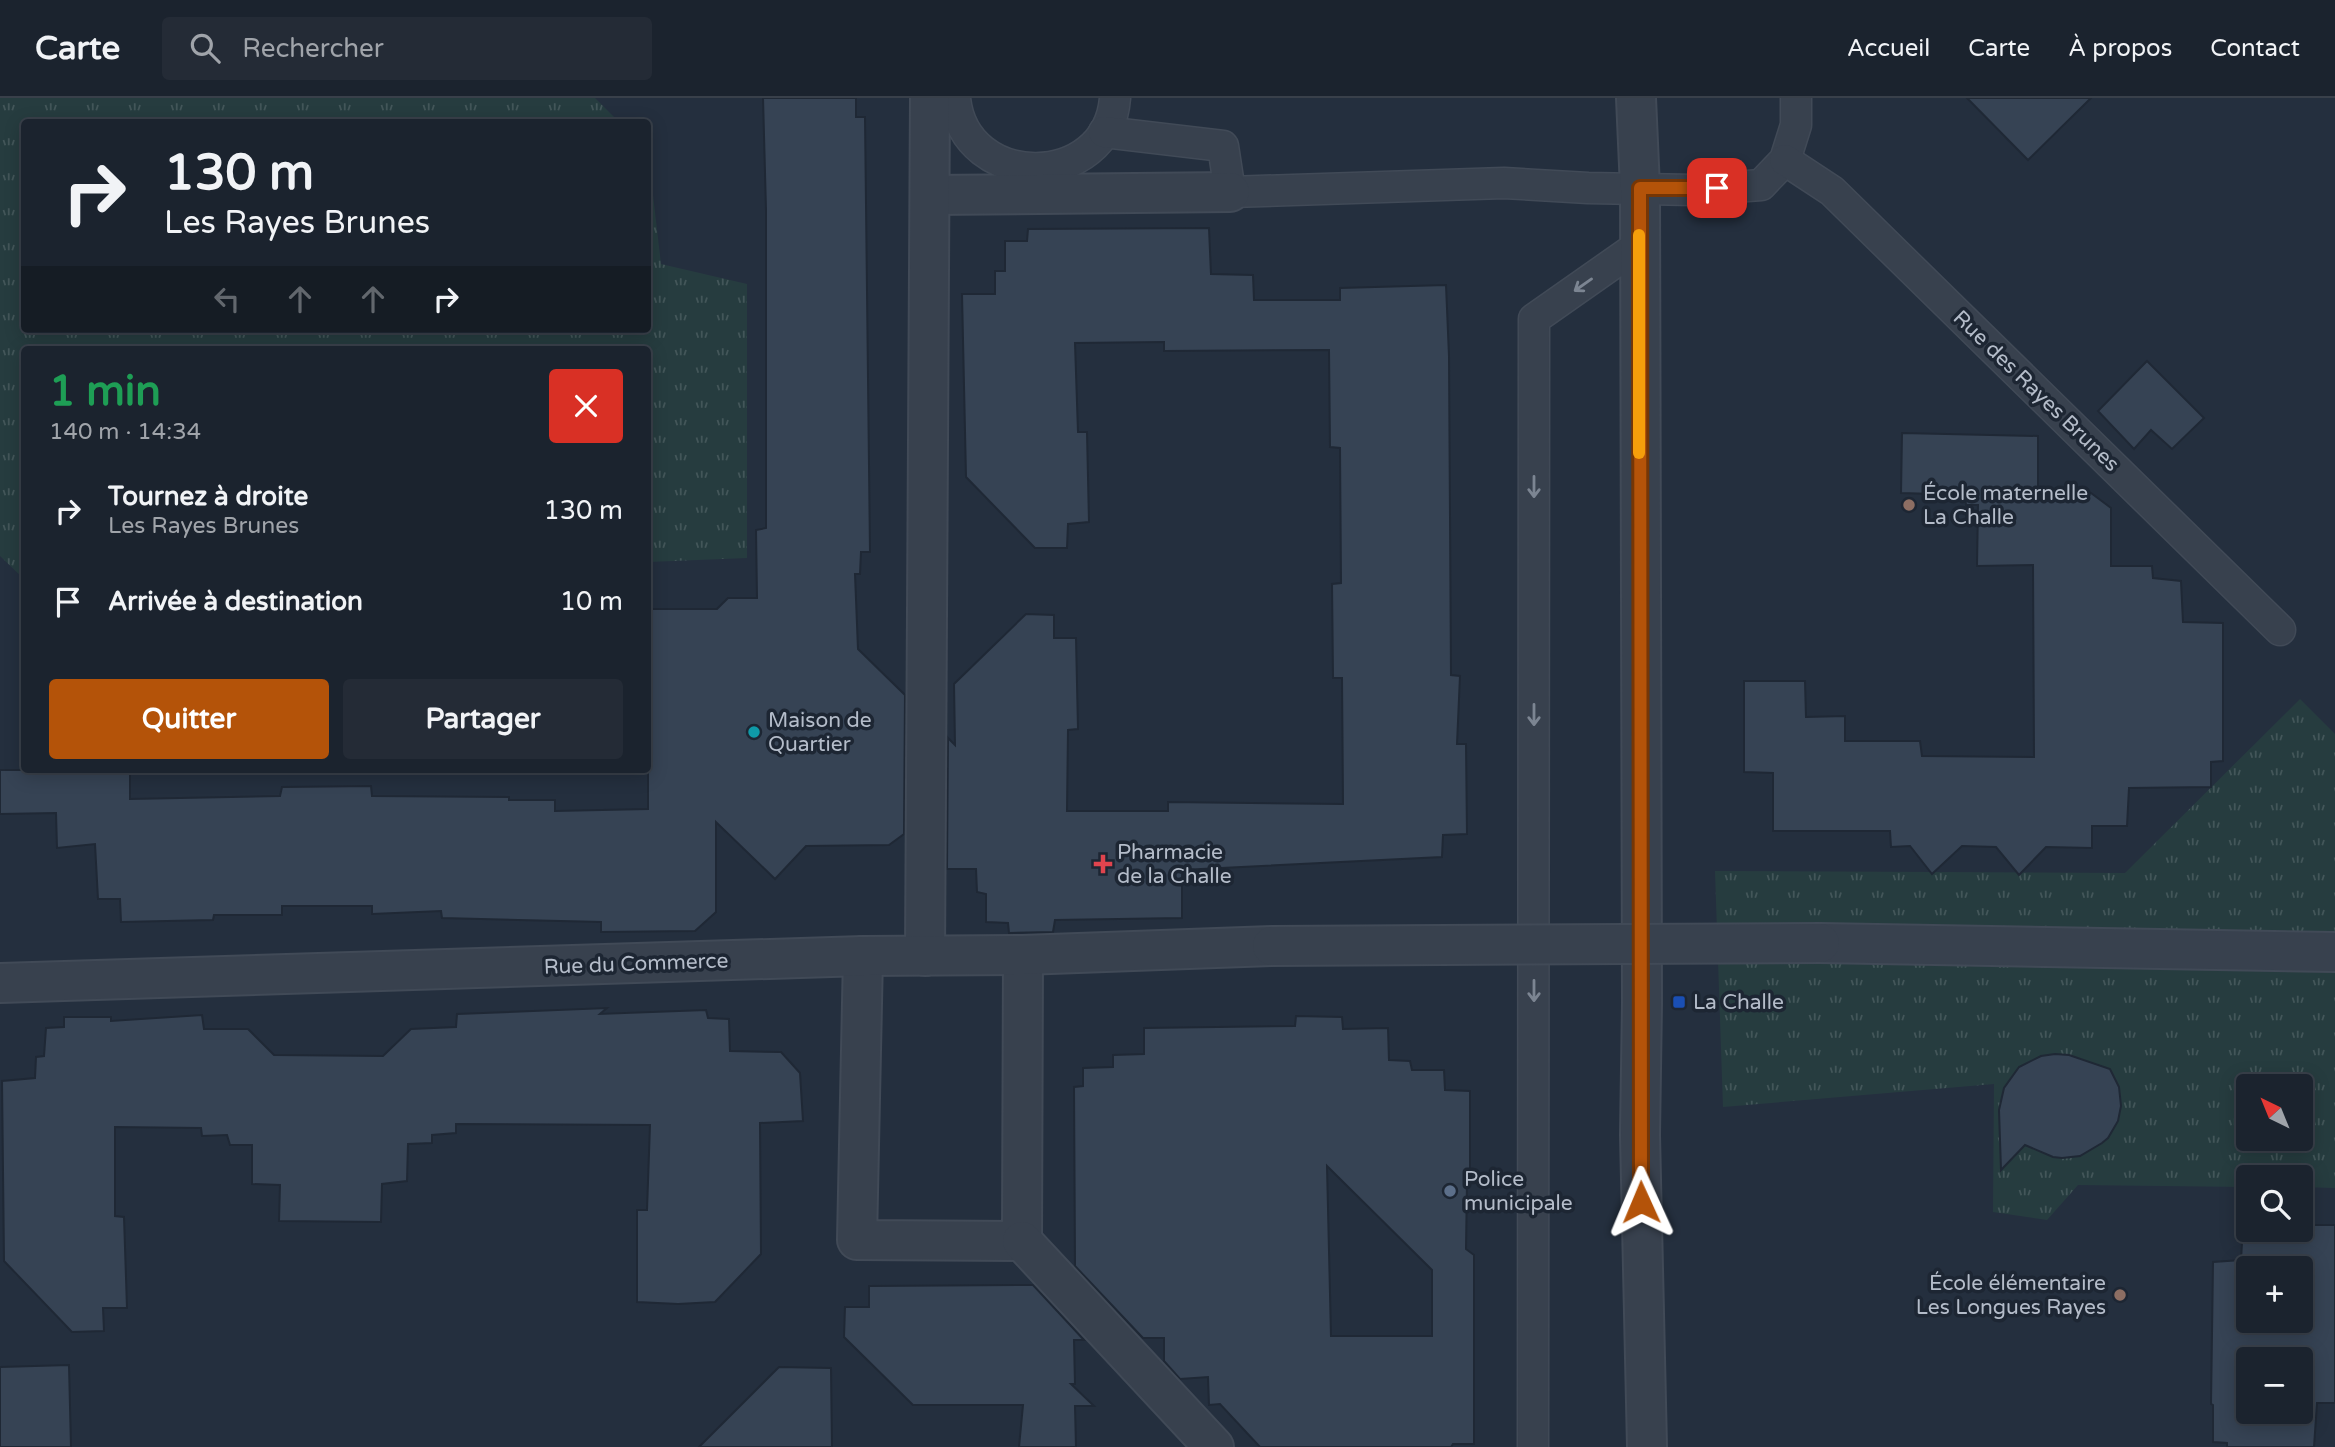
<!DOCTYPE html>
<html lang="fr">
<head>
<meta charset="utf-8">
<style>
  body { margin:0; font-family:"Varela Round",sans-serif; background:#242b36; color:#f1f3f6; height:100vh; display:flex; flex-direction:column; font-size:26px; white-space:nowrap }
  * { box-sizing:border-box; margin:0 }
  p { font-size:23px; color:#a0a4aa }
  .icon { flex:none; width:38px; height:38px; fill:none; stroke:currentColor; stroke-width:2; stroke-linecap:round; stroke-linejoin:round }
  .map { position:relative; flex:1; overflow:hidden }
  .sheet { position:absolute; left:21px; top:248px; width:630px; height:427px; display:flex; flex-direction:column; background:#1b232e; border-radius:7px; box-shadow:0 4px 18px #0003,0 0 0 2px #39404a }
  .sheet>* { flex:none }
  .banner { position:absolute; left:21px; top:21px; width:630px; height:214px; border-radius:7px; box-shadow:0 4px 18px #0003,0 0 0 2px #39404a; background:#1b232e; color:#f1f3f6; overflow:hidden }
  .needle { width:46px; rotate:317deg }
  .tools { position:absolute; left:2236px; top:976px; display:grid; gap:14px }
  .tools a { display:grid; place-items:center; width:77px; height:77px; border-radius:7px; background:#1b232e; box-shadow:0 4px 18px #0003,0 0 0 2px #39404a; font-size:35px }
  .pin { position:absolute; display:grid; place-items:center; width:60px; height:60px; color:#fff; margin:-30px; border-radius:14px; box-shadow:0 4px 10px #0006 }
  .me { position:absolute; width:77px; margin:-38px; rotate:359deg; stroke-linejoin:round; filter:drop-shadow(0 0 5px #0008) }
  .turn { display:flex; align-items:center; gap:24px; height:147px; padding:0 28px; font-size:32px }
  .turn .icon { width:91px; height:91px; stroke-width:2.5 }
  .turn b { display:block; font-size:49px; line-height:60px }
  .lanes { display:flex; align-items:center; height:66px; padding:0 28px; background:#0003; justify-content:center; gap:35px; direction:ltr }
  .lanes .off { opacity:.35 }
  .round { display:grid; place-items:center; flex:none; width:74px; height:74px; border-radius:7px; background:#242b36 }
  .head { display:flex; align-items:center; justify-content:space-between; height:119px; padding:0 28px }
  h1 { font-size:42px; font-weight:700; line-height:52px; color:#1e9e55 }
  .cta { display:flex; gap:14px; margin-top:auto; padding:14px 28px }
  .cta a { flex:1; height:80px; border-radius:7px; background:#b45309; color:#fff; font-size:28px; font-weight:700; line-height:80px; text-align:center }
  .cta a+a { background:#242b36; color:#f1f3f6 }
  ul { padding:0; list-style:none }
  li { display:flex; align-items:center; gap:21px; height:91px; padding:0 28px }
  li div { flex:1 }
  li b { display:block; font-size:26px }
  li em { font-style:normal }
  header { display:flex; align-items:center; gap:42px; box-sizing:border-box; height:98px; padding:0 35px; background:#1b232e; border-bottom:2px solid #39404a }
  header strong { font-size:33px }
  nav { display:flex; gap:38px; margin-inline-start:auto; font-size:24px }
  .search { width:490px; height:63px; background:#242b36; display:flex; align-items:center; gap:18px; box-sizing:border-box; padding:0 24px; border-radius:7px; color:#a0a4aa; font-size:26px }
  .map>svg:first-child { display:block }
  .park { fill:url(#park-tufts); fill-rule:evenodd }
  .building { fill:#364354; stroke:#1f2835; stroke-width:2; fill-rule:evenodd }
  .lines { fill:none; stroke-linecap:round; stroke-linejoin:round }
  .service-casing { stroke:#414a57; stroke-width:33 }
  .pedestrian-casing { stroke:#414a57; stroke-width:42 }
  .minor-casing { stroke:#414a57; stroke-width:42 }
  .service { stroke:#38414e; stroke-width:30 }
  .pedestrian { stroke:#38414e; stroke-width:38 }
  .minor { stroke:#38414e; stroke-width:38 }
  .pedestrian-bridge-casing { stroke:#414a57; stroke-width:42; stroke-linecap:butt }
  .pedestrian-bridge { stroke:#38414e; stroke-width:38 }
  .oneway { stroke:#7c8592 }
  .route-casing { stroke:#753606; stroke-width:18 }
  .route { stroke:#b45309; stroke-width:12 }
  .slow { stroke:#f59e0b; stroke-width:12 }
  .education-dot { fill:#8d6e63; stroke:#1d2633; stroke-width:2.5 }
  .culture-dot { fill:#0f9aa8; stroke:#1d2633; stroke-width:2.5 }
  .health-dot { fill:#e0444e; stroke:#1d2633; stroke-width:2.5 }
  .transit-dot { fill:#1a4fb4; stroke:#1d2633; stroke-width:2.5 }
  .service-dot { fill:#5c6f8a; stroke:#1d2633; stroke-width:2.5 }
  .labels { text-anchor:middle; dominant-baseline:central; stroke-width:7; stroke-linejoin:round; paint-order:stroke }
  .street-label { font-size:21px; fill:#b4bcc9; stroke:#1d2633 }
  .poi-label { font-size:21px; fill:#b4bcc9; stroke:#1d2633; text-anchor:start }
</style>
</head>
<body>
<header>
<strong>Carte</strong>
<div class="search"><svg class="icon" aria-label="search" viewBox="0 0 24 24"><circle cx="10" cy="10" r="6"/><path d="M15 15l6 6"/></svg>Rechercher</div>
<nav><a>Accueil</a><a>Carte</a><a>À propos</a><a>Contact</a></nav>
</header>
<div class="map">
<svg width="2335" height="1349" viewBox="0 0 2335 1349">
  <defs>
    <pattern id="park-tufts" width="24" height="20" patternUnits="userSpaceOnUse" patternTransform="scale(1.75)"><rect width="24" height="20" fill="#263c3f"/><path d="M3 7l-1-3M5 7V3M7 7l1-3M15 17l-1-3M17 17v-4M19 17l1-3" fill="none" stroke="#435659"/></pattern>
  </defs>
  <rect width="100%" height="100%" fill="#242f3e"/>
  <g class="park">
    <path d="M 0,0 L 595,0 L 619,24 L 24,24 L 24,231 L 648,231 L 648,54 L 661,166 L 747,186 L 747,460 L 648,464 L 648,252 L 24,252 L 24,481 L 0,458 Z"/>
    <path d="M 2300,601 L 2335,636 L 2335,1090 L 2301,1089 L 2301,1080 L 2249,1080 L 2249,1089 L 2078,1087 L 2047,1122 L 1993,1114 L 1994,986 L 1723,1009 L 1715,773 L 2125,775 ZM 2249,989 L 2301,989 L 2301,1041 L 2249,1041 Z"/>
  </g>
  <g class="building">
    <path d="M 763,0 L 856,0 L 856,19 L 865,19 L 870,454 L 861,454 L 860,476 L 855,476 L 858,551 L 905,597 L 904,736 L 889,747 L 806,748 L 775,781 L 716,724 L 716,814 L 695,833 L 601,834 L 601,824 L 442,820 L 441,813 L 372,816 L 372,808 L 282,808 L 282,817 L 214,817 L 213,822 L 121,824 L 120,801 L 98,801 L 95,746 L 57,750 L 56,715 L 0,716 L 0,672 L 130,672 L 130,701 L 280,698 L 282,689 L 371,688 L 372,698 L 509,699 L 509,702 L 555,702 L 555,713 L 648,711 L 648,511 L 717,511 L 728,500 L 757,500 L 756,432 L 766,430 L 766,112 Z"/>
    <path d="M 1967,0 L 2091,0 L 2028,62 Z"/>
    <path d="M 1209,130 L 1211,176 L 1253,177 L 1254,202 L 1340,202 L 1340,190 L 1446,187 L 1449,258 L 1451,577 L 1460,578 L 1457,646 L 1466,646 L 1467,736 L 1443,737 L 1442,759 L 1182,772 L 1182,820 L 1055,822 L 1053,834 L 1009,835 L 1008,825 L 986,824 L 986,796 L 977,794 L 976,771 L 947,771 L 948,640 L 955,647 L 954,586 L 1026,516 L 1054,517 L 1054,540 L 1076,540 L 1078,631 L 1068,632 L 1067,713 L 1168,713 L 1168,704 L 1343,706 L 1342,580 L 1333,580 L 1332,486 L 1341,485 L 1340,350 L 1330,349 L 1329,252 L 1164,253 L 1164,244 L 1075,245 L 1078,334 L 1087,334 L 1089,424 L 1068,426 L 1067,450 L 1035,450 L 966,379 L 962,196 L 995,196 L 995,173 L 1005,173 L 1005,143 L 1027,143 L 1028,131 Z"/>
    <path d="M 2147,263 L 2204,320 L 2172,351 L 2151,332 L 2134,351 L 2098,313 Z"/>
    <path d="M 1902,335 L 2038,338 L 2038,393 L 2091,395 L 2111,410 L 2111,468 L 2152,468 L 2153,480 L 2181,483 L 2183,524 L 2223,525 L 2223,663 L 2211,664 L 2211,689 L 2129,690 L 2127,728 L 2092,728 L 2092,750 L 2046,749 L 2019,777 L 1996,749 L 1962,748 L 1932,776 L 1910,748 L 1891,749 L 1890,733 L 1773,733 L 1773,675 L 1744,674 L 1744,583 L 1805,583 L 1806,619 L 1845,618 L 1845,643 L 1920,643 L 1922,658 L 2034,659 L 2033,467 L 1977,468 L 1978,407 L 1966,407 L 1965,397 L 1901,395 Z"/>
    <path d="M 607,910 L 600,916 L 706,912 L 708,920 L 729,921 L 730,953 L 781,954 L 800,975 L 803,1023 L 760,1025 L 761,1156 L 715,1204 L 678,1206 L 637,1204 L 637,1112 L 647,1112 L 650,1027 L 456,1026 L 456,1035 L 432,1037 L 432,1045 L 408,1046 L 407,1083 L 382,1086 L 381,1124 L 279,1123 L 280,1087 L 252,1086 L 252,1047 L 230,1047 L 227,1037 L 202,1038 L 201,1030 L 115,1029 L 115,1118 L 124,1119 L 127,1210 L 103,1210 L 104,1233 L 72,1234 L 4,1163 L 2,983 L 35,980 L 36,959 L 44,958 L 46,930 L 64,929 L 64,919 L 111,919 L 111,923 L 202,917 L 204,931 L 248,931 L 274,957 L 383,958 L 411,931 L 456,929 L 457,916 Z"/>
    <path d="M 1296,918 L 1342,919 L 1343,931 L 1388,930 L 1389,962 L 1410,963 L 1412,972 L 1444,972 L 1445,992 L 1470,993 L 1470,1084 L 1467,1084 L 1466,1151 L 1474,1157 L 1474,1346 L 1453,1346 L 1451,1349 L 1260,1349 L 1220,1306 L 1209,1307 L 1208,1279 L 1180,1281 L 1164,1263 L 1164,1240 L 1143,1240 L 1075,1168 L 1074,989 L 1083,988 L 1083,970 L 1113,969 L 1113,957 L 1144,956 L 1144,930 L 1295,928 ZM 1327,1068 L 1432,1172 L 1432,1238 L 1331,1238 Z"/>
    <path d="M 2055,956 L 2069,957 L 2110,971 L 2119,989 L 2121,1008 L 2118,1023 L 2108,1040 L 2102,1045 L 2080,1058 L 2062,1060 L 2053,1059 L 2025,1047 L 2001,1072 L 1999,1012 L 2004,990 L 2019,969 L 2041,958 Z"/>
    <path d="M 2243,1127 L 2249,1127 L 2249,1132 L 2301,1132 L 2301,1127 L 2335,1127 L 2335,1305 L 2317,1305 L 2314,1349 L 2227,1349 L 2227,1345 L 2213,1344 L 2213,1307 L 2211,1306 L 2213,1164 L 2241,1162 ZM 2249,1171 L 2301,1171 L 2301,1223 L 2249,1223 ZM 2249,1262 L 2301,1262 L 2301,1314 L 2249,1314 Z"/>
    <path d="M 1033,1187 L 1084,1242 L 1074,1242 L 1075,1286 L 1071,1286 L 1094,1308 L 1075,1308 L 1076,1349 L 1019,1349 L 1023,1307 L 913,1307 L 844,1239 L 845,1209 L 869,1209 L 869,1188 Z"/>
    <path d="M 69,1267 L 71,1349 L 0,1349 L 0,1269 Z"/>
    <path d="M 779,1269 L 831,1270 L 832,1349 L 699,1349 Z"/>
  </g>
  <g class="lines">
    <g class="service-casing">
      <g id="service">
        <path d="M 955,0 C 964,94 1108,93 1115,0"/>
        <path d="M 1104,34 L 1223,48 L 1230,94 L 1504,85 L 1588,90 L 1694,92 L 1761,87 L 1785,62 L 1796,27 L 1796,0"/>
        <path d="M 1785,62 L 1832,93 L 2280,532"/>
        <path d="M 1533,1349 L 1534,221 L 1638,148"/>
      </g>
    </g>
    <g class="pedestrian-casing">
      <g id="pedestrian">
        <path d="M 931,97 L 1230,94"/>
        <path d="M 1820,845 L 2335,854"/>
        <path d="M 863,858 L 857,1142 L 1022,1143 L 1023,857"/>
        <path d="M 925,858 L 930,0"/>
        <path d="M 0,885 L 863,858 L 1023,857 L 1272,848"/>
        <path d="M 1022,1143 L 1214,1349"/>
      </g>
    </g>
    <g class="minor-casing">
      <path id="minor" d="M 1636,0 L 1640,90 L 1642,905 L 1640,1037 L 1647,1349"/>
    </g>
    <use href="#service" class="service"/>
    <use href="#pedestrian" class="pedestrian"/>
    <use href="#minor" class="minor"/>
    <g class="pedestrian-bridge-casing">
      <path id="pedestrian-bridge" d="M 1272,848 L 1820,845"/>
    </g>
    <use href="#pedestrian-bridge" class="pedestrian-bridge"/>
  </g>
  <defs><path id="oneway-shaft" d="M-6 0H5M1.5-3L5.5 0L1.5 3" fill="none" stroke-width="1.6" stroke-linecap="round" stroke-linejoin="round" transform="scale(1.75)"/></defs>
  <g class="oneway">
    <use href="#oneway-shaft" transform="translate(1583 187) rotate(145)"/>
    <use href="#oneway-shaft" transform="translate(1534 389) rotate(90)"/>
    <use href="#oneway-shaft" transform="translate(1534 617) rotate(90)"/>
    <use href="#oneway-shaft" transform="translate(1534 893) rotate(90)"/>
  </g>
  <g class="lines">
    <g class="route-casing">
      <path id="route" d="M 1641,1104 L 1640,90 L 1717,90"/>
    </g>
    <use href="#route" class="route"/>
    <path class="slow" d="M 1639,137 L 1639,355"/>
  </g>
  <g class="education-dot">
    <circle cx="1909" cy="407" r="7"/>
    <circle cx="2120" cy="1197" r="7"/>
  </g>
  <circle class="culture-dot" cx="754" cy="634" r="7"/>
  <path class="health-dot" d="M1099.5 755.5h7v7h7v7h-7v7h-7v-7h-7v-7h7z"/>
  <rect class="transit-dot" x="1672" y="897" width="14" height="14" rx="3.5"/>
  <circle class="service-dot" cx="1450" cy="1093" r="7"/>
  <g class="labels">
    <g class="street-label">
      <text transform="translate(2036 293) rotate(44)">Rue des Rayes Brunes</text>
      <text transform="translate(636 866) rotate(-2)">Rue du Commerce</text>
    </g>
    <g class="poi-label">
      <text x="1923" y="395">École maternelle<tspan x="1923" dy="24">La Challe</tspan></text>
      <text x="768" y="622">Maison de<tspan x="768" dy="24">Quartier</tspan></text>
      <text x="1117" y="754">Pharmacie<tspan x="1117" dy="24">de la Challe</tspan></text>
      <text x="1693" y="904">La Challe</text>
      <text x="1464" y="1081">Police<tspan x="1464" dy="24">municipale</tspan></text>
      <text x="2106" y="1185" text-anchor="end">École élémentaire<tspan x="2106" dy="24">Les Longues Rayes</tspan></text>
    </g>
  </g>
</svg>
<div class="tools">
<a><svg class="needle" viewBox="-14 -14 28 28"><path d="M0-13l5 13h-10z" fill="#e53935"/><path d="M0 13l5-13h-10z" fill="#a0a4aa"/></svg></a>
<a><svg class="icon" aria-label="search" viewBox="0 0 24 24"><circle cx="10" cy="10" r="6"/><path d="M15 15l6 6"/></svg></a>
<a>+</a>
<a>−</a>
</div>
<div class="pin" style="left:1717px;top:90px;background:#d93025"><svg class="icon" aria-label="arrive" viewBox="0 0 24 24"><path d="M6 21V4h12l-3 4 3 4H6"/></svg></div>
<svg class="me" style="left:1641px;top:1104px" viewBox="-20 -20 40 40"><path d="M0-17L14 15 0 8-14 15z" fill="#b45309" stroke="#fff" stroke-width="4"/></svg>
<div class="banner">
<div class="turn"><svg class="icon" aria-label="right" viewBox="0 0 24 24"><path d="M7 20v-9h11M14 6l5 5-5 5"/></svg><div><b>130 m</b>Les Rayes Brunes</div></div>
<div class="lanes"><svg class="icon off" aria-label="left" viewBox="0 0 24 24"><path d="M17 20v-9H6M10 6l-5 5 5 5"/></svg><svg class="icon off" aria-label="ahead" viewBox="0 0 24 24"><path d="M12 20V5M6 11l6-6 6 6"/></svg><svg class="icon off" aria-label="ahead" viewBox="0 0 24 24"><path d="M12 20V5M6 11l6-6 6 6"/></svg><svg class="icon" aria-label="right" viewBox="0 0 24 24"><path d="M7 20v-9h11M14 6l5 5-5 5"/></svg></div>
</div>
<section class="sheet">
<div class="head"><div><h1>1 min</h1><p>140 m · 14:34</p></div><a class="round" style="background:#d93025;color:#fff"><svg class="icon" aria-label="close" viewBox="0 0 24 24"><path d="M6 6l12 12M18 6L6 18"/></svg></a></div>
<ul>
<li><svg class="icon" aria-label="right" viewBox="0 0 24 24"><path d="M7 20v-9h11M14 6l5 5-5 5"/></svg><div><b>Tournez à droite</b><p>Les Rayes Brunes</p></div><em>130 m</em></li>
<li><svg class="icon" aria-label="arrive" viewBox="0 0 24 24"><path d="M6 21V4h12l-3 4 3 4H6"/></svg><div><b>Arrivée à destination</b></div><em>10 m</em></li>
</ul>
<div class="cta"><a>Quitter</a><a>Partager</a></div>
</section>
</div>
</body>
</html>
